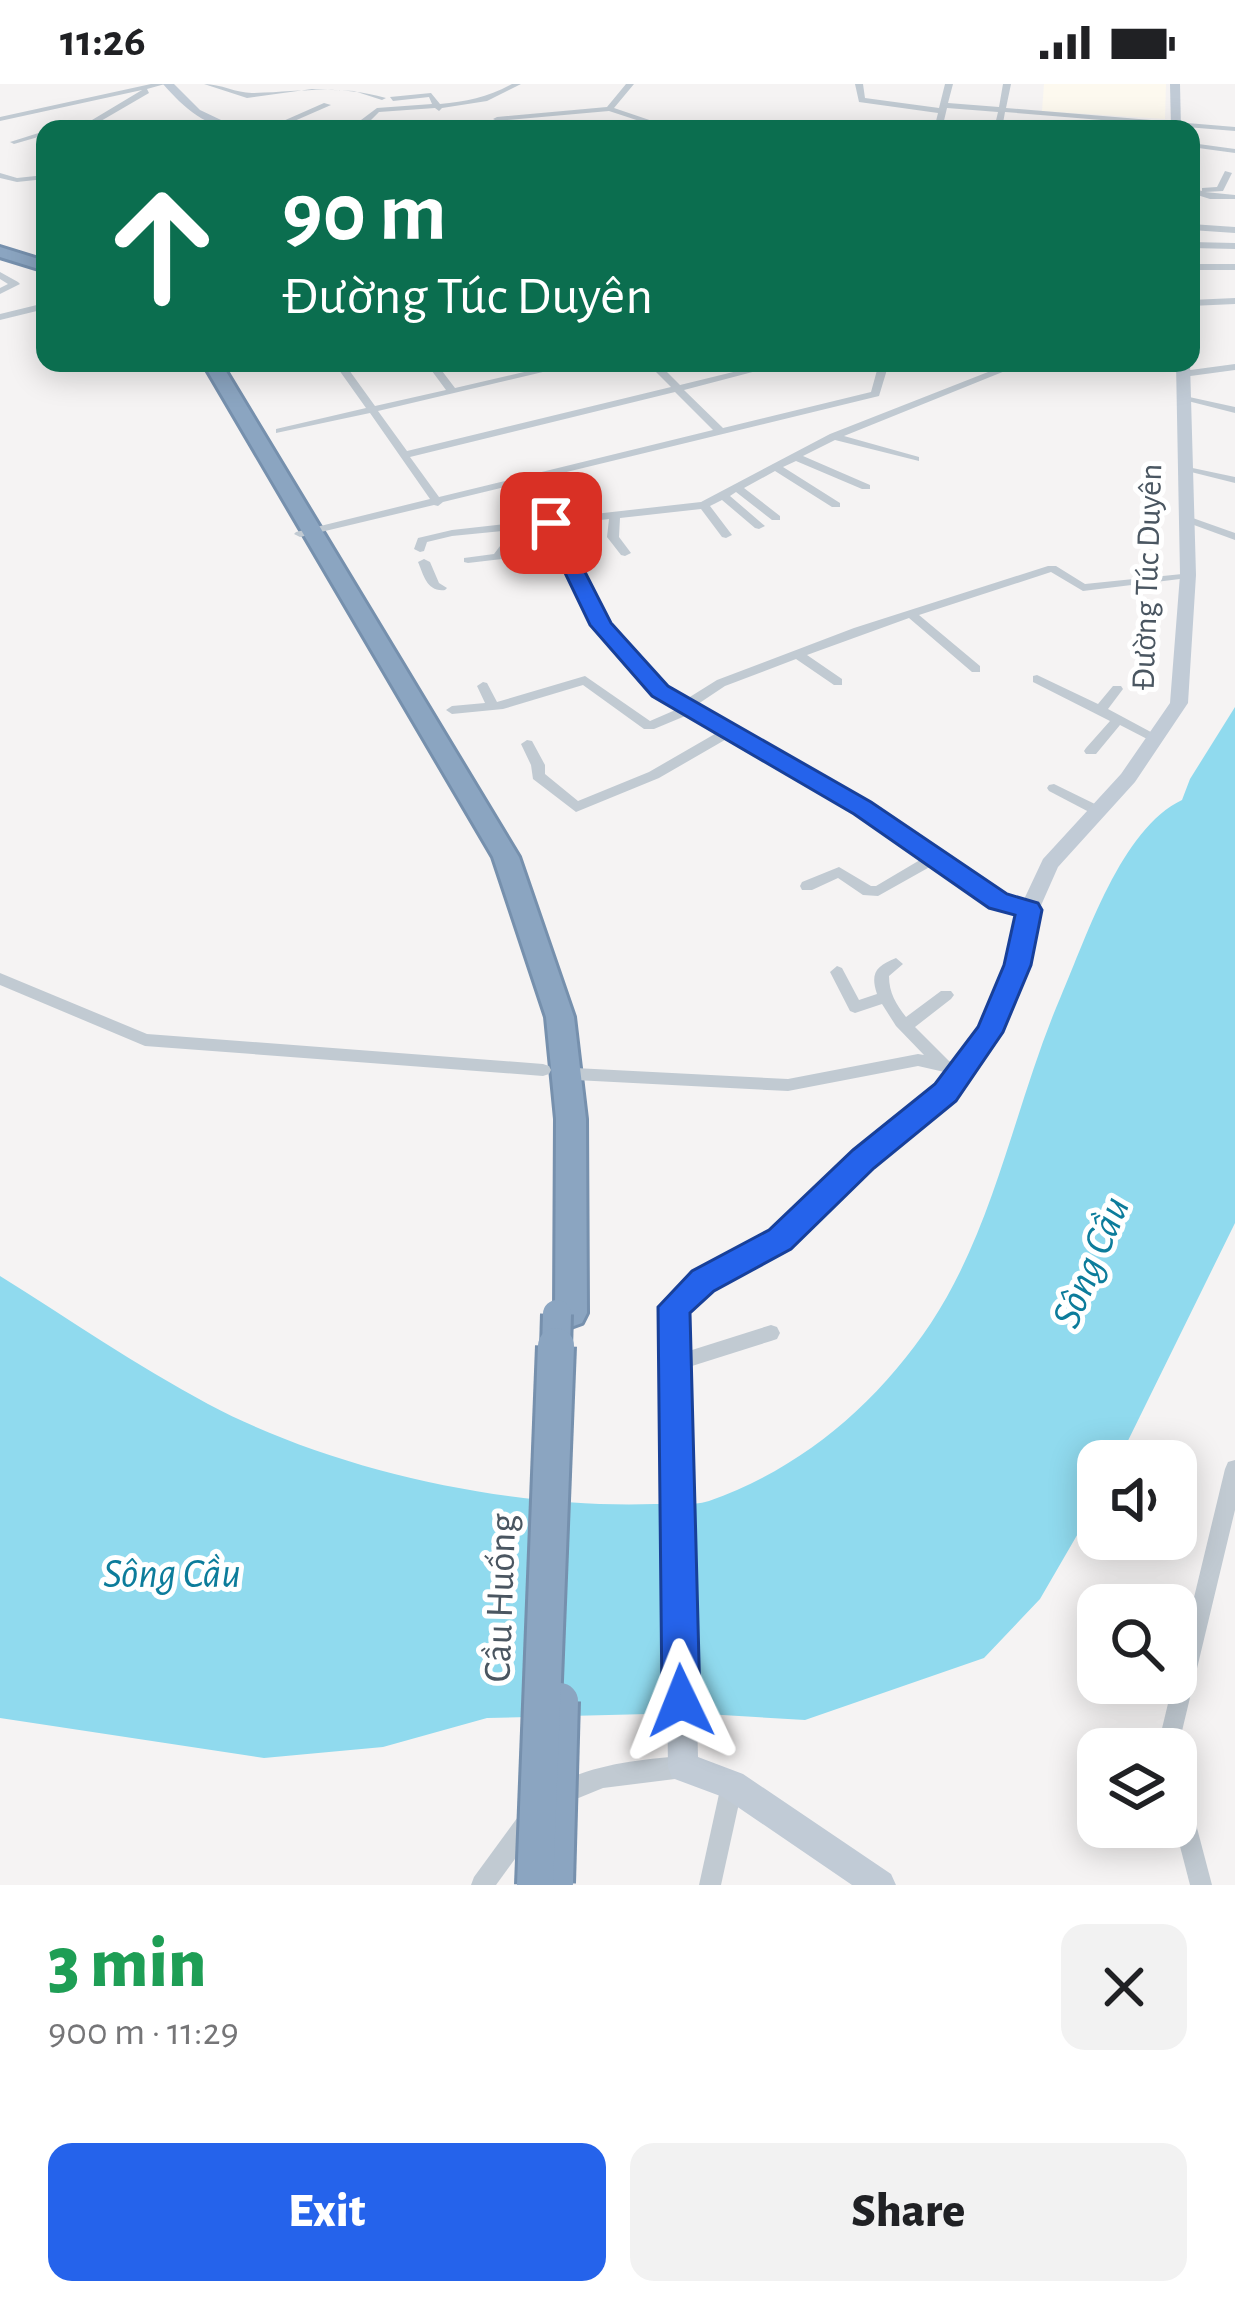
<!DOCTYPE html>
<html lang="en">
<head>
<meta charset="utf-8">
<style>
  body { margin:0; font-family:"Alegreya Sans",sans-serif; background:#f2f2f2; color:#202124; height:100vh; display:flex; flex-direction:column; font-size:45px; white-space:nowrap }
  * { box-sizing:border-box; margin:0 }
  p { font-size:39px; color:#757577 }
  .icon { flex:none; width:66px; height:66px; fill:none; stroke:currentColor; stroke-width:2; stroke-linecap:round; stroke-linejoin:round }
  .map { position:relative; height:1801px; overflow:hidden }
  .side { display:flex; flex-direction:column; background:#fff; flex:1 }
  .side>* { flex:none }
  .banner { position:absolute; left:36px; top:36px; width:1164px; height:252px; border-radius:24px; box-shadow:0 6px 30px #0003; background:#0b6e4f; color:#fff; overflow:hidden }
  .buttons { position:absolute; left:1077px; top:1356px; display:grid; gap:24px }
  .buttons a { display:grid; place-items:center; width:120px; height:120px; border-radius:24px; background:#fff; box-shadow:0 6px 30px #0003; font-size:60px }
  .pin { position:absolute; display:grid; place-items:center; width:102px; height:102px; color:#fff; margin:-51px; border-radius:24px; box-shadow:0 6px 18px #0006 }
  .me { position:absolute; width:132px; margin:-66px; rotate:358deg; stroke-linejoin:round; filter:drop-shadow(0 0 9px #0008) }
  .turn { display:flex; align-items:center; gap:42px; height:252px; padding:0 48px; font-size:54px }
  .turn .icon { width:156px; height:156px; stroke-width:2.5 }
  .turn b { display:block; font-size:84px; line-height:102px }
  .round { display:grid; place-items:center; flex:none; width:126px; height:126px; border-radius:24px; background:#f2f2f2 }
  .headline { display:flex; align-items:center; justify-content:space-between; height:204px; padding:0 48px }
  h1 { font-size:72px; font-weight:800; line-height:90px; color:#1e9e55 }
  .action { display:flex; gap:24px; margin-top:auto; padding:24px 48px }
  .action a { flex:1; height:138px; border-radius:24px; background:#2563eb; color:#fff; font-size:48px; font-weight:800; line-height:138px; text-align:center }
  .action a+a { background:#f2f2f2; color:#202124 }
  .status { display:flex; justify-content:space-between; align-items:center; height:84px; padding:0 60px; background:#fff; direction:ltr }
  .status svg { height:33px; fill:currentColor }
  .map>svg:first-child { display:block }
  .commercial { fill:#fdf9ef }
  .water { fill:#90daee }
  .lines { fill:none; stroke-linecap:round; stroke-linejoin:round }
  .highway-casing { stroke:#7690ad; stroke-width:6 }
  .street { fill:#c1cad2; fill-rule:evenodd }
  .secondary { fill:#c1cbd6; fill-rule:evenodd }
  .highway { fill:#8ba5c1; fill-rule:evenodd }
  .highway-bridge-far1-casing { stroke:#7690ad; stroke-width:34; stroke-linecap:butt }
  .highway-bridge-casing { stroke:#7690ad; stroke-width:42; stroke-linecap:butt }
  .highway-bridge-far1 { stroke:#8ba5c1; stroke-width:28 }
  .highway-bridge { stroke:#8ba5c1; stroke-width:36 }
  .route { fill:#2563eb; stroke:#184099; stroke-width:3 }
  .labels { text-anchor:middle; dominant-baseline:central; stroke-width:10; stroke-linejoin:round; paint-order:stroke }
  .street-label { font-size:33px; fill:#4a5661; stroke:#fff }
  .near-street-label { font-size:39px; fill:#4a5661; stroke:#fff }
  .near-water-label { font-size:42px; font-style:italic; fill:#0c7c9b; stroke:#fff }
</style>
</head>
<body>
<div class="status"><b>11:26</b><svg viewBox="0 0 49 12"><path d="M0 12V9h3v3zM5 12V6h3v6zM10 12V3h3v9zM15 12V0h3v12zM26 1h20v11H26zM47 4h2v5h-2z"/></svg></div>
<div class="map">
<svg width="1235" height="1801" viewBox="0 0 1235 1801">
  <rect width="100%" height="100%" fill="#f5f3f3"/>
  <path class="commercial" d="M 1044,0 L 1166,0 L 1165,35 L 1042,27 Z"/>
  <path class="water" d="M 1235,623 L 1235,1139 L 1118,1377 L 1098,1377 L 1098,1415 L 1040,1515 L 984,1574 L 805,1636 L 689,1629 L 487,1634 L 383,1663 L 264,1674 L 0,1634 L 0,1192 C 69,1235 137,1282 208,1320 C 336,1388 512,1425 655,1420 C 672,1420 693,1422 709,1417 C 801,1385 877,1320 931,1239 C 996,1140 1015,1019 1061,912 C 1087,852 1121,745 1182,716 L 1190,695 Z"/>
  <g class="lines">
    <g class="highway-casing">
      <g id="highway">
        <path d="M 0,163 L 45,177 L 45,187 L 0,173 Z"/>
        <path d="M 203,279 L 221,279 L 519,773 L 574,933 L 586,1035 L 587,1229 L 582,1239 L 571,1243 L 560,1239 L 555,1229 L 556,1035 L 546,933 L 493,773 Z"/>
      </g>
    </g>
    <g class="street">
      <path d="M 151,0 L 165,0 L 147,5 L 149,9 L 94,41 L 97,45 L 60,45 L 87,39 L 142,6 L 0,37 L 0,33 Z"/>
      <path d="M 204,0 C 221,0 236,9 252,9 C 303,8 334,0 386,14 L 382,16 L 354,7 L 312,5 L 247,14 Z"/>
      <path d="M 512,0 L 521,0 L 487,17 L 442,24 L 439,27 L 435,24 L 379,28 L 367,40 L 345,45 L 331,45 L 361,36 L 377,24 L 432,20 L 429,13 L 393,17 L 390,13 L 431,9 L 440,20 C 466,18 489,13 512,0 Z"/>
      <path d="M 626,0 L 634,0 L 614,24 L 676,45 L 664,45 L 609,27 L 497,37 L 493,35 L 497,33 L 607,23 Z"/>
      <path d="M 855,0 L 863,0 L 865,14 L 939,24 L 945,0 L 953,0 L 948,19 L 999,23 L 1003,0 L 1011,0 L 1006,24 L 1235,43 L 1235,47 L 1005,28 L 1002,45 L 994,45 L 998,28 L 947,24 L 942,45 L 934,45 L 938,29 L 859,18 Z"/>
      <path d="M 324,19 L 331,21 L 276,45 L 265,45 Z"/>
      <path d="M 45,47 L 45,51 L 14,60 L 10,58 Z"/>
      <path d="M 1191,59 L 1235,65 L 1235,69 L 1191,63 Z"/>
      <path d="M 1225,87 L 1232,89 L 1223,107 L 1205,108 L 1235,111 L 1235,115 L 1210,115 L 1191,109 L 1191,104 L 1202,107 L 1202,104 L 1217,103 Z"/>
      <path d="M 0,89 L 17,94 L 45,91 L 45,95 L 17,98 L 0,94 Z"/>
      <path d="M 1191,140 L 1235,143 L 1235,149 L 1191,146 Z"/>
      <path d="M 1191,158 L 1235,159 L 1235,165 L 1191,164 Z"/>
      <rect x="1191" y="180" width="44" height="6"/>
      <path d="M 0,188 L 18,198 L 20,200 L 0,210 L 0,204 L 8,200 L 0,195 Z"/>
      <path d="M 1235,214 L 1235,220 L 1191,222 L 1191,216 Z"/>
      <path d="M 45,219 L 45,225 L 0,236 L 0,230 Z"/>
      <path d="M 334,279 L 344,279 L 375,322 L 446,306 L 426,279 L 436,279 L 455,304 L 563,279 L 581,279 L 378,327 L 407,367 L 671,303 L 647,279 L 658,279 L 680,301 L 770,279 L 787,279 L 684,306 L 723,344 L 871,308 L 879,279 L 889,279 L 879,312 L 443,418 L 438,422 L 434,421 L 300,453 L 294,450 L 296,448 L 430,415 L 370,329 L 276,349 L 276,345 L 366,324 ZM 675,308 L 713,346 L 439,413 L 410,373 Z"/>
      <path d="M 1011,279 L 1025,279 L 844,352 L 919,373 L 919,377 L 835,356 L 803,372 L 870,401 L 870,405 L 862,405 L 796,377 L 783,383 L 840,419 L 840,423 L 832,423 L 775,387 L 744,404 L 780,432 L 780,436 L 772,436 L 736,408 L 730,412 L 765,442 L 759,445 L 755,444 L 722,416 L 710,422 L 732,451 L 726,454 L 722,453 L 701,425 L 620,434 L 619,453 L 631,469 L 625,472 L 621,471 L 607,453 L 609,435 L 557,441 L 606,540 L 664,604 L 685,616 L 717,596 L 854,544 L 1048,482 L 1056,482 L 1085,500 L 1192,489 L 1194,491 L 1188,494 L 1083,507 L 1051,488 L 919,531 L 980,582 L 980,588 L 972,588 L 909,534 L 807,571 L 842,595 L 842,601 L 834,601 L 796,575 L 725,602 L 695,622 L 868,721 L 1003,813 L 1034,822 L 1036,826 L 1034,830 L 1029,831 L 993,821 L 935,780 L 878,812 L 863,811 L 838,794 L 812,806 L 802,806 L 800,802 L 802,798 L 839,783 L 871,802 L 876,802 L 925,773 L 858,727 L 730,653 L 659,694 L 576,728 L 533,695 L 531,681 L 521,660 L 527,656 L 532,657 L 545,681 L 545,690 L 578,717 L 649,688 L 720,647 L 690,630 L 654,645 L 644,645 L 583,601 L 503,625 L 452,630 L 446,626 L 452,622 L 485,619 L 477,602 L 483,598 L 487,599 L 497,618 L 585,592 L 650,637 L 680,624 L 656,610 L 597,544 L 547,442 L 524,444 L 502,475 L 468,479 L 464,478 L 464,474 L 494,470 L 512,446 L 452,452 L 427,458 L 424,467 L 420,468 L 414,465 L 418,454 L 452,446 L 701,418 L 830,350 Z"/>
      <path d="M 1235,280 L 1235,286 L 1183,293 L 1178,290 L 1183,287 Z"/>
      <path d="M 1180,311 L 1235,323 L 1235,329 L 1180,315 Z"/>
      <path d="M 1183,382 L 1235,393 L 1235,399 L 1183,386 Z"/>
      <path d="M 1187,432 L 1235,449 L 1235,456 L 1183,437 L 1181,435 Z"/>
      <path d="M 424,475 L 430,478 L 439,499 L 447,504 L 445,506 C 427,508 424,492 418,478 Z"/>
      <path d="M 1037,591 L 1098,620 L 1113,602 L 1121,602 L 1123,605 L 1108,625 L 1162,654 L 1161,657 L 1151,657 L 1120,641 L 1096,670 L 1086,670 L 1084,667 L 1086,664 L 1110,637 L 1033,598 L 1033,592 Z"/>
      <path d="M 1054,700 L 1101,723 L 1103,726 L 1101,729 L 1091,729 L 1049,707 L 1047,704 L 1049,701 Z"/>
      <path d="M 896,874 L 903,880 L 889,892 C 889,909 896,920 906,933 L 941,907 L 951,907 L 954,911 L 951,915 L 915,943 L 949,977 L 968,982 L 970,986 L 968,990 L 962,992 L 918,982 L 788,1007 L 575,996 L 569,994 L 567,990 L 569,986 L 575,984 L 788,995 L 918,970 L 924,971 L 896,942 L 882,920 L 855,929 L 850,927 L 830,888 L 837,882 L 842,884 L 859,916 L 877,910 C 870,889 876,882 896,874 Z"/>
      <path d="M 0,889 L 147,950 L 543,980 L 549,982 L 551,986 L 549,990 L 543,992 L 145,962 L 0,901 Z"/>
      <path d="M 771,1241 L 777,1243 L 780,1249 L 777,1255 L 771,1257 L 673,1288 L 667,1286 L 664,1280 L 667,1274 L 673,1272 Z"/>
      <path d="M 1235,1376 L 1235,1426 L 1176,1672 L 1176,1665 L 1157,1665 L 1173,1599 L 1176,1599 L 1176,1588 L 1225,1385 L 1228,1378 Z"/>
      <path d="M 683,1672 L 691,1675 L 694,1683 L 691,1691 L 683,1694 L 603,1704 L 559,1722 L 551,1719 L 548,1711 L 551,1703 C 593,1680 636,1676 683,1672 Z"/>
      <path d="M 732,1690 L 740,1693 L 743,1701 L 721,1801 L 699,1801 L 721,1701 L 724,1693 Z"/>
      <path d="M 1176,1695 L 1184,1698 L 1187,1706 L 1212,1801 L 1190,1801 L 1175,1743 Z"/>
      <path d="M 531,1723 L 539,1726 L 542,1734 L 539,1742 L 496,1801 L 471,1801 L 474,1793 L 523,1726 Z"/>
    </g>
    <g class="secondary">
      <path d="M 163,0 L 174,0 L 200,26 L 240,45 C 207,45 184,24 163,0 Z"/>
      <path d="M 1170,0 L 1180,0 L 1181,45 L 1171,45 Z"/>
      <path d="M 1176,279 L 1190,279 L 1196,491 L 1188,619 L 1135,698 L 1058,783 L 1039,826 L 1027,881 L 1000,948 L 954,1014 L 872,1082 L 788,1162 L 712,1205 L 687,1227 L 698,1673 L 743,1690 L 891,1790 L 896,1801 L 852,1801 L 723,1713 L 672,1694 L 668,1683 L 662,1223 L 665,1215 L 694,1189 L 772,1148 L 856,1068 L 938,1002 L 980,944 L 1007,881 L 1019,826 L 1043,775 L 1121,690 L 1170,619 L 1180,491 Z"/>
    </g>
    <use href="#highway" class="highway"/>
    <g class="highway-bridge-far1-casing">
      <path id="highway-bridge-far1" d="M 556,1265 L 557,1230"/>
    </g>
    <g class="highway-bridge-casing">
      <g id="highway-bridge">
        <path d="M 555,1799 L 560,1617"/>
        <path d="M 535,1801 L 556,1262"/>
      </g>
    </g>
    <use href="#highway-bridge-far1" class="highway-bridge-far1"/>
    <use href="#highway-bridge" class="highway-bridge"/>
  </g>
  <path class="route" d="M 544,435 L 558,435 L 611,539 L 668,602 L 871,718 L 1007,810 L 1038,819 L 1042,826 L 1031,881 L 1003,948 L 956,1017 L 874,1084 L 791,1165 L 714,1207 L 690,1229 L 700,1617 L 694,1631 L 681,1636 L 667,1631 L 662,1617 L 658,1223 L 692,1187 L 769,1146 L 853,1066 L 935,1000 L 978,943 L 1004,881 L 1015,831 L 989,824 L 854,730 L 652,612 L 590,541 L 541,439 Z"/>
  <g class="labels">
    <g class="street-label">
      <text transform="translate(1148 493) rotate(-88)">Đường Túc Duyên</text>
    </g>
    <g class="near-street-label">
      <text transform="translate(501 1514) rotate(-88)">Cầu Huống</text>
    </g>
    <g class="near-water-label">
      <text transform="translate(1091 1178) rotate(-67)">Sông Cầu</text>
      <text x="172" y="1490">Sông Cầu</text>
    </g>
  </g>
</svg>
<div class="buttons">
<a><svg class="icon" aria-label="sound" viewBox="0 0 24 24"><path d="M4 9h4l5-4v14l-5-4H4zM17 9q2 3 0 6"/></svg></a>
<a><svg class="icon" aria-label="search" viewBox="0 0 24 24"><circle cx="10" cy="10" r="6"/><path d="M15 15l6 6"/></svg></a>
<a><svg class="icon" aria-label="layers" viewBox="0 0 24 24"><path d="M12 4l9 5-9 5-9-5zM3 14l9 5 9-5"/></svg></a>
</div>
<div class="pin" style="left:551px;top:439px;background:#d93025"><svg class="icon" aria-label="arrive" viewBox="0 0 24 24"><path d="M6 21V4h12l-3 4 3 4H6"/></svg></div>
<svg class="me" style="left:681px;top:1617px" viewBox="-20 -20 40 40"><path d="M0-17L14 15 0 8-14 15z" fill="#2563eb" stroke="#fff" stroke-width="4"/></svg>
<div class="banner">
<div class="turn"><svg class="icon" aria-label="ahead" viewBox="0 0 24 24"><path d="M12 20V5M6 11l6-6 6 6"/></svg><div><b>90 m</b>Đường Túc Duyên</div></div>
</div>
</div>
<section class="side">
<div class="headline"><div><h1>3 min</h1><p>900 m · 11:29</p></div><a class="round"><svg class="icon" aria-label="close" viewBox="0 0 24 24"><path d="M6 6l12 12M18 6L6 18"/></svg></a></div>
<div class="action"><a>Exit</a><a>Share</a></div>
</section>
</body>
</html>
